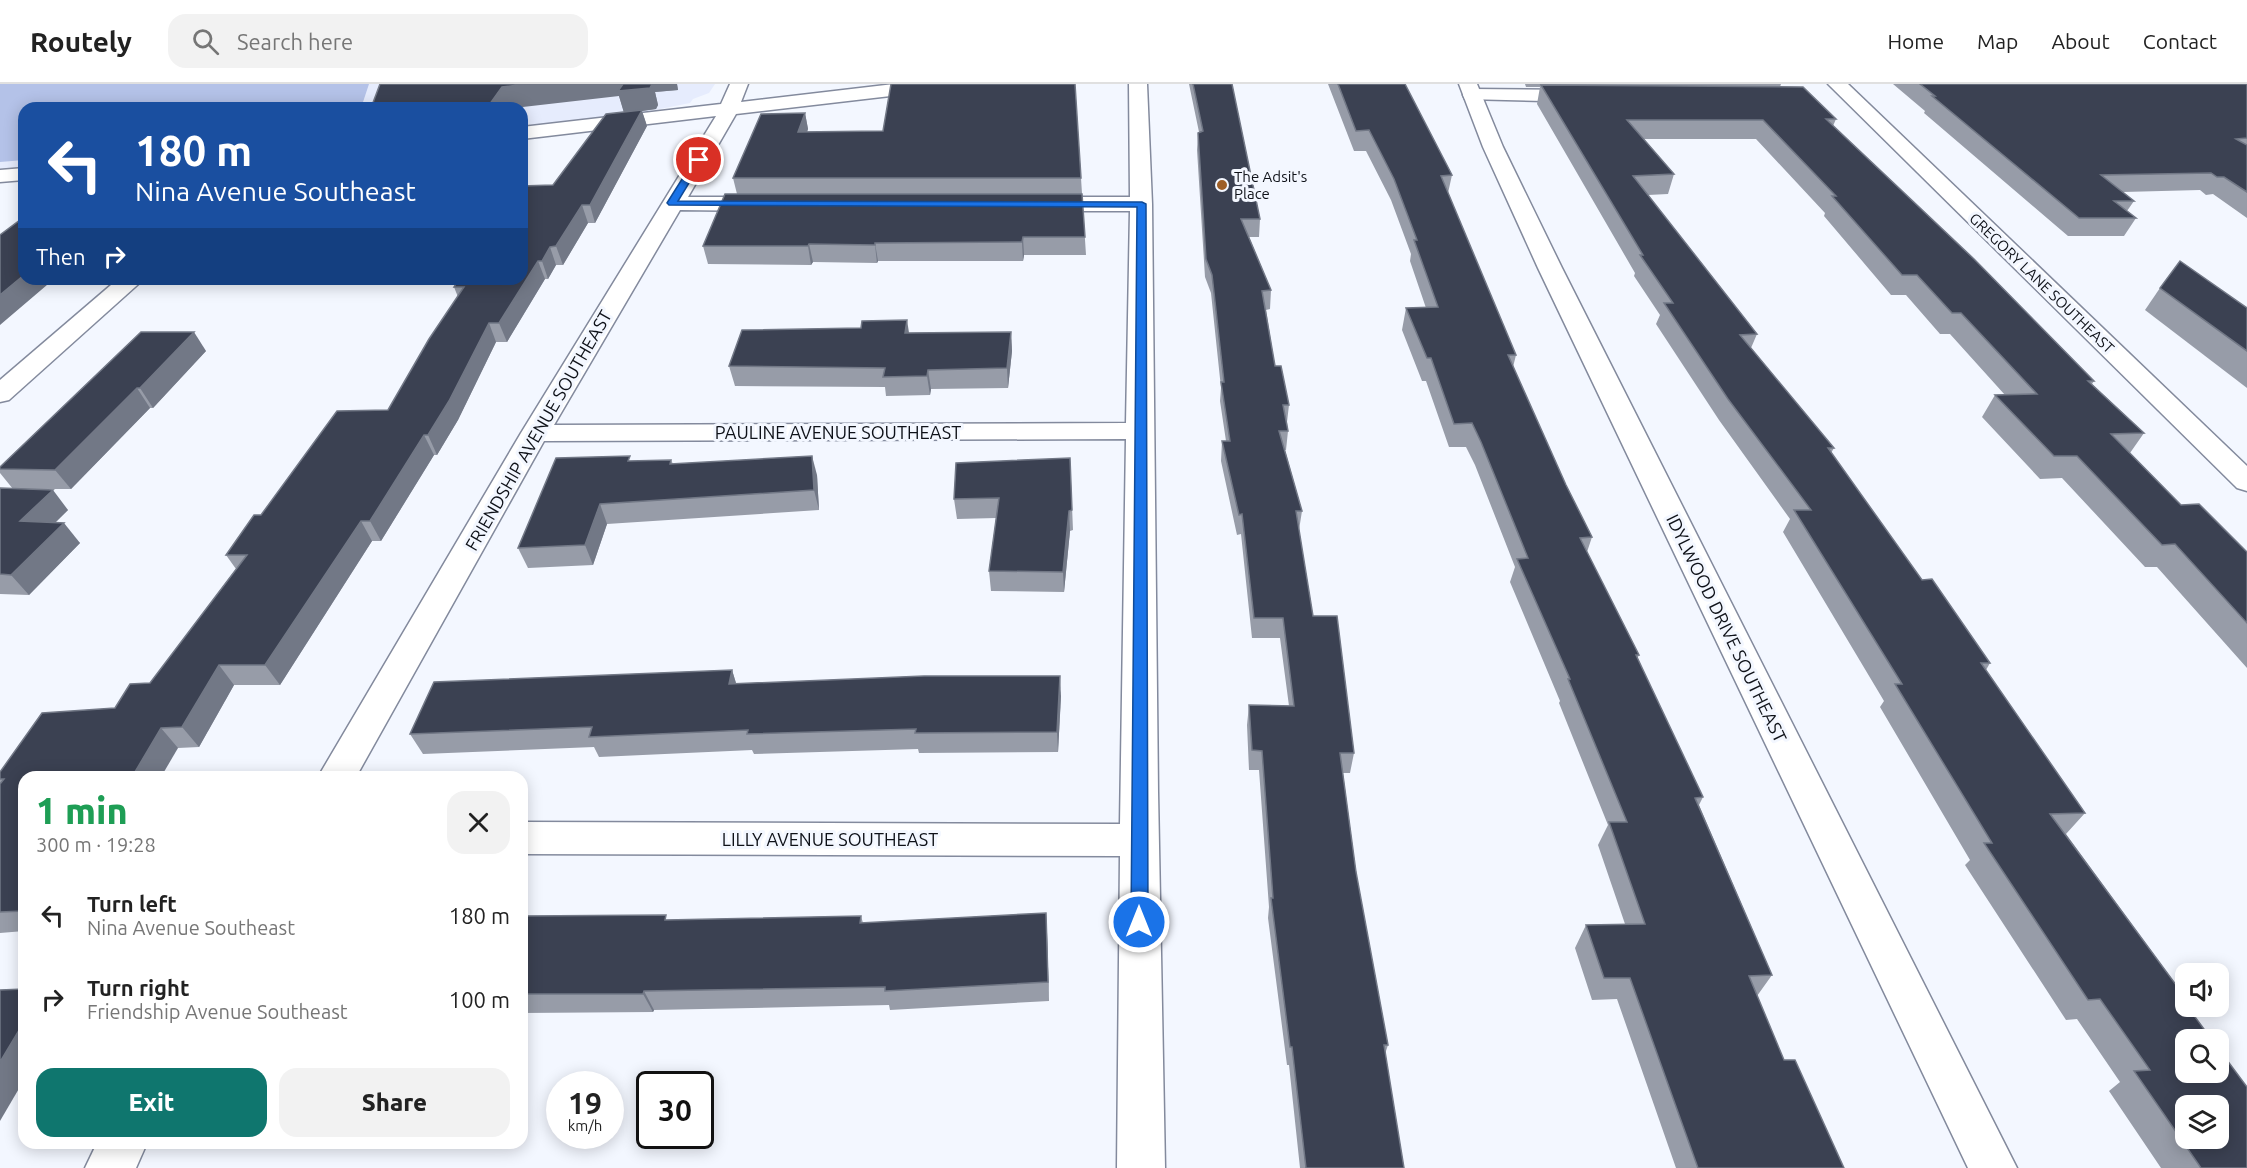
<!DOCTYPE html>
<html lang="en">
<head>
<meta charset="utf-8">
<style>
  body { margin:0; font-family:Ubuntu,sans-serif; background:#f2f2f2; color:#222; height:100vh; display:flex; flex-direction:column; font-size:22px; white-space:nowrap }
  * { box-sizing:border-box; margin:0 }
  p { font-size:20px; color:#767676 }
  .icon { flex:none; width:33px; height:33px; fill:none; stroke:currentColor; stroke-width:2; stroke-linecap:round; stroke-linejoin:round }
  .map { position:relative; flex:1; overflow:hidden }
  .details { position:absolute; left:18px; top:687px; width:510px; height:378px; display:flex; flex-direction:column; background:#fff; border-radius:18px; box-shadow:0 3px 15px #0003 }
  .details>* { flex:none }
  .top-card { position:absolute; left:18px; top:18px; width:510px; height:183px; border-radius:18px; box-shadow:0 3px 15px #0003; background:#1a4fa0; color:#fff; overflow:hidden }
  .buttons { position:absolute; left:2175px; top:879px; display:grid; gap:12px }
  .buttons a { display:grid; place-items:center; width:54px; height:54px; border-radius:12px; background:#fff; box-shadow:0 3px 15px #0003; font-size:30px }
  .speed { position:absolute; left:546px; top:987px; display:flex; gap:12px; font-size:30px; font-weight:700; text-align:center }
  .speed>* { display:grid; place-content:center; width:78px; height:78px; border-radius:50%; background:#fff; box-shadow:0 3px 15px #0003; line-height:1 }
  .speed small { font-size:15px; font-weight:400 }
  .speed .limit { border:3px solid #111; border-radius:9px; background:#fff; color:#111 }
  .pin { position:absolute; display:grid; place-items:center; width:51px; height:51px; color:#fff; margin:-26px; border:3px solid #fff; border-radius:50%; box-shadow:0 2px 6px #0007 }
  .me { position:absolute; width:66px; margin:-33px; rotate:0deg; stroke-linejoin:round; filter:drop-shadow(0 0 4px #0008) }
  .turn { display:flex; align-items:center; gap:21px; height:126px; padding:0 18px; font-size:27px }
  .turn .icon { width:78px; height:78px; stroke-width:2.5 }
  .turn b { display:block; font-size:42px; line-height:51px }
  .then { display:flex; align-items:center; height:57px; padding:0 18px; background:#0003; gap:12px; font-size:22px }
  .round { display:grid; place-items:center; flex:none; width:63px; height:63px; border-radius:18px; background:#f2f2f2 }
  .summary { display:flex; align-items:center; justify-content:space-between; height:102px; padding:0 18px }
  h1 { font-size:36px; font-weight:800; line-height:45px; color:#1e9e55 }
  .action { display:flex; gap:12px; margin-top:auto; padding:12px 18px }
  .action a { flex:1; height:69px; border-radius:18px; background:#0f766e; color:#fff; font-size:24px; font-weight:800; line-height:69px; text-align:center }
  .action a+a { background:#f2f2f2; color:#222 }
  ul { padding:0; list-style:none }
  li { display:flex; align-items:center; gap:18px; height:84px; padding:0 18px }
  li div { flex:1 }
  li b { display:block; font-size:22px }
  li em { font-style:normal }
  header { display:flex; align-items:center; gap:36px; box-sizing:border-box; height:84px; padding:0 30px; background:#fff; border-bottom:2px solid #e0e0e0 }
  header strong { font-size:28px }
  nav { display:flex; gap:33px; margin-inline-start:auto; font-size:21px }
  .search { width:420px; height:54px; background:#f2f2f2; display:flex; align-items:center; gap:15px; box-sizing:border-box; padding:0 21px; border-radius:18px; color:#767676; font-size:22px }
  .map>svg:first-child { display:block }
  .built { fill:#e6ecfd }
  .green { fill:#b4c2e8 }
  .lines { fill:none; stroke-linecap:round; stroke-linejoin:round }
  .street-casing { stroke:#838a9d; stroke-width:3 }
  .secondary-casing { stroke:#838a9d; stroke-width:3 }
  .street { fill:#fff; fill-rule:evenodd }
  .secondary { fill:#fff; fill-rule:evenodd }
  .wall { fill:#979ca8 }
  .shaded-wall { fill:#727886 }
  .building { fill:#3b4152; stroke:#727886; stroke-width:1.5; fill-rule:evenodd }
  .route { fill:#1a73e8; stroke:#114b97; stroke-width:1.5 }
  .poi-dot { fill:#9e5f27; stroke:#f3f7ff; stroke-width:2 }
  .labels { text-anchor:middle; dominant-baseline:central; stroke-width:6; stroke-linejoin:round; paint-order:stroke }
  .far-poi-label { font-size:15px; fill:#0e1118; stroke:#f3f7ff; text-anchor:start }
  .far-street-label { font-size:15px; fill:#0e1118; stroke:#f3f7ff }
  .street-label { font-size:18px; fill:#0e1118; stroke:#f3f7ff }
</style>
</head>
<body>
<header>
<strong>Routely</strong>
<div class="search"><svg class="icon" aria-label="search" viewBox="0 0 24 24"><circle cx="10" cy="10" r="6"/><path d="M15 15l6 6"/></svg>Search here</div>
<nav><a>Home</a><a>Map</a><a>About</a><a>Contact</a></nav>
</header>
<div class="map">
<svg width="2247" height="1084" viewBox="0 0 2247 1084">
  <rect width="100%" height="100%" fill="#f3f7ff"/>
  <path class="built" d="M 0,0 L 715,0 L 709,9 L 693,15 L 690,19 L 615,34 L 522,44 L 522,24 L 24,24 L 24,86 L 0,88 Z"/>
  <path class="green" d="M 0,0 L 369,0 L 361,24 L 24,24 L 24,76 L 0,78 Z"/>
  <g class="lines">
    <g class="street-casing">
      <g id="street">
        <path d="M 730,0 L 748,0 L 741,18 L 894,0 L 951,0 L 949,4 L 942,6 L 736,30 L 688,113 L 766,113 L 774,115 L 777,120 L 774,125 L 766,127 L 680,126 L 554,341 L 1126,339 L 1130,127 L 1040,127 L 1032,125 L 1029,120 L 1032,115 L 1040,113 L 1130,113 L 1129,0 L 1147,0 L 1152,120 L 1158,708 L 1165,1084 L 1117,1084 L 1120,772 L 522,770 L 522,738 L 1120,740 L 1126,355 L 544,357 L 356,693 L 318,693 L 521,349 L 716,32 L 522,55 L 522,43 L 721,20 Z"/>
        <path d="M 1828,0 L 1848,0 L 2247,382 L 2247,407 L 2237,404 Z"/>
        <path d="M 1472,5 L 1584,6 L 1591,8 L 1593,12 L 1591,16 L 1584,18 L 1465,15 L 1463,11 L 1465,7 Z"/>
        <path d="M 24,84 L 24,96 L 0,98 L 0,86 Z"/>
        <path d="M 118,195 L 144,195 L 9,316 L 0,318 L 0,296 Z"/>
        <path d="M 97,1059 L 147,1059 L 136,1084 L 85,1084 Z"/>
      </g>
    </g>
    <g class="secondary-casing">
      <path id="secondary" d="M 1459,0 L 1477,0 L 1503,63 L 1562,184 L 2017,1084 L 1968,1084 L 1538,184 L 1483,63 Z"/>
    </g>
    <use href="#street" class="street"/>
    <use href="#secondary" class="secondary"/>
  </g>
  <g class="wall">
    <path d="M 380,0 L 677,0 L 678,6 L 655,8 L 658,21 L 656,25 L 642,27 L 647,42 L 595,139 L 588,139 L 563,181 L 556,181 L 548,195 L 545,195 L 507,258 L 496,258 L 458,336 L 437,371 L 434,371 L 381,457 L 372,457 L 280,601 L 234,601 L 199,663 L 178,664 L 24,693 L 24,847 L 0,849 L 0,688 L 115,624 L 150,599 L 236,485 L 226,471 L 261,431 L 388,326 L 458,213 L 454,203 L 624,28 L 619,12 Z"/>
    <path d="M 1189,0 L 1232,0 L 1260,135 L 1259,153 L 1249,153 L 1271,206 L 1270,225 L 1266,226 L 1275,282 L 1289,321 L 1287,338 L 1288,347 L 1286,366 L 1285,366 L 1302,427 L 1299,446 L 1313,532 L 1354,669 L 1350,689 L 1343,689 L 1356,788 L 1388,961 L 1385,970 L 1404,1084 L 1300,1084 L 1289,981 L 1287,981 L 1268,834 L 1269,823 L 1259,686 L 1249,686 L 1247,641 L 1249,621 L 1289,622 L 1280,554 L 1252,554 L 1241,450 L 1237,451 L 1221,377 L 1222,357 L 1226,357 L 1220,317 L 1221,304 L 1211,209 L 1205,193 L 1197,66 L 1198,49 L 1199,48 Z"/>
    <path d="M 1328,0 L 1405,0 L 1452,91 L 1448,109 L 1516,271 L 1513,283 L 1566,401 L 1592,453 L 1587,468 L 1639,571 L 1637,575 L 1703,713 L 1699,721 L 1772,891 L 1757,912 L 1784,976 L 1844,1084 L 1676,1084 L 1617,915 L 1592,916 L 1575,864 L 1586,841 L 1625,840 L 1598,761 L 1608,741 L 1559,619 L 1560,617 L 1510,498 L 1515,483 L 1475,381 L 1466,363 L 1449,363 L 1426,297 L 1422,297 L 1402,246 L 1406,224 L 1426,224 L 1410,177 L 1411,170 L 1391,116 L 1366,67 L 1354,67 Z"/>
    <path d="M 1525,0 L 1781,0 L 1780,3 L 1836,35 L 1833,42 L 2094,297 L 2092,300 L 2144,349 L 2130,369 L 2181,421 L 2247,468 L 2247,584 L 2157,483 L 2145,483 L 2062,394 L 2040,395 L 1982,333 L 1995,311 L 2005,311 L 1950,250 L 1940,250 L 1906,211 L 1891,211 L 1824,132 L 1825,129 L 1756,55 L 1643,55 L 1674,90 L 1668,110 L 1648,111 L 1757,250 L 1751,264 L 1834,364 L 1831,369 L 1922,496 L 1990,579 L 1986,586 L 2085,729 L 2066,750 L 2182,909 L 2179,912 L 2247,1084 L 2161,1084 L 2109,1007 L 2120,998 L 2077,935 L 2066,936 L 1965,781 L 1970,776 L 1880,623 L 1884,617 L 1783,448 L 1790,435 L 1719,336 L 1656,240 L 1660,231 L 1634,192 L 1635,189 L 1537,20 L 1540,3 L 1526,3 Z"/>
    <path d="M 1893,0 L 2247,0 L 2247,134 L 2213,110 L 2206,111 L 2200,106 L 2123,108 L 2134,117 L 2127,127 L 2136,134 L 2124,152 L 2068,152 L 1924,29 L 1925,27 Z"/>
    <path d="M 805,29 L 808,45 L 807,48 L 883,47 L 1081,94 L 1086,171 L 1024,171 L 1023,177 L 878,177 L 877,179 L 813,178 L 811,181 L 708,180 L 703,162 L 737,110 L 733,94 Z"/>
    <path d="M 259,195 L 291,195 L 290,196 Z"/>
    <path d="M 2160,204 L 2247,224 L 2247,304 L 2145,226 Z"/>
    <path d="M 141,248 L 206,267 L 153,324 L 150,324 L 71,405 L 20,405 L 68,426 L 55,439 L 80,459 L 29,511 L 0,510 L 0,404 L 13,405 L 0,389 L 0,383 Z"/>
    <path d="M 1011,248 L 1012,267 L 1008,304 L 931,305 L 930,311 L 886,312 L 885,303 L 735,302 L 729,282 L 909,249 Z"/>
    <path d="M 1070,374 L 1073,446 L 1070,447 L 1064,508 L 991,507 L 989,487 L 996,434 L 957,435 L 954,415 Z"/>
    <path d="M 671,376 L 673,380 L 817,391 L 819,426 L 607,440 L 593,481 L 528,484 L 518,464 L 632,377 Z"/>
    <path d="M 732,586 L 736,599 L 1061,612 L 1058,668 L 919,669 L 918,665 L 754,670 L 752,666 L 599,673 L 594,663 L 423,670 L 410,650 Z"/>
    <path d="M 1046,829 L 1047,848 L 1049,917 L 890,926 L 889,921 L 654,926 L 653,928 L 522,929 L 522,832 L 669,836 L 861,832 L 863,839 Z"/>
  </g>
  <g class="shaded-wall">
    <path d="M 529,0 L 677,0 L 678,6 L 655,8 L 658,21 L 656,25 L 642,27 L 647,42 L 595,139 L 590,121 L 624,29 L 619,12 L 514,24 L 487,24 L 502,3 Z"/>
    <path d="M 805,29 L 808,45 L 801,63 L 798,48 Z"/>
    <path d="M 582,121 L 588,139 L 563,181 L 556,162 Z"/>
    <path d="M 1023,153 L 1024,171 L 1023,177 L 1022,158 Z"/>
    <path d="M 875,159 L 878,177 L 877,179 L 875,161 Z"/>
    <path d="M 809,160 L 813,178 L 811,181 L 808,162 Z"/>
    <path d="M 550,163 L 556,181 L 548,195 L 542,177 Z"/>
    <path d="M 538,177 L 545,195 L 507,258 L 499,239 Z"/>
    <path d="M 24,191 L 24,195 L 54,195 L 0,241 L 0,211 Z"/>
    <path d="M 907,236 L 910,255 L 905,249 Z"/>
    <path d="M 489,239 L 496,258 L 458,336 L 437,371 L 428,351 Z"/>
    <path d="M 194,248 L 206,267 L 153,324 L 140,304 Z"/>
    <path d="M 1011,248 L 1012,267 L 1008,304 L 1007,284 Z"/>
    <path d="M 928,286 L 931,305 L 930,311 L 927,292 Z"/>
    <path d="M 137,304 L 150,324 L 71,405 L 55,386 Z"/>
    <path d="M 424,351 L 434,371 L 381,457 L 370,437 Z"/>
    <path d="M 812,372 L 817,391 L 819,426 L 814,406 Z"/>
    <path d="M 53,406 L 68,426 L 36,457 L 20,437 Z"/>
    <path d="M 600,420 L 607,440 L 593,481 L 585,461 Z"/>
    <path d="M 1069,427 L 1070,447 L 1064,508 L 1063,488 Z"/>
    <path d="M 361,437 L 372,457 L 280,601 L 265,581 Z"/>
    <path d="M 64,439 L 80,459 L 29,511 L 11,491 Z"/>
    <path d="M 219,581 L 234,601 L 199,663 L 182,643 Z"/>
    <path d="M 732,586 L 738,606 L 729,600 Z"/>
    <path d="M 1060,592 L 1061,612 L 1058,668 L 1057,648 Z"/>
    <path d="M 161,644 L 178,664 L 161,693 L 132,693 Z"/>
    <path d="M 1046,829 L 1047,848 L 1049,917 L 1048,898 Z"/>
    <path d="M 644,907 L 654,926 L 653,928 L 643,910 Z"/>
    <path d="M 24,938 L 24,996 L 0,1037 L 0,978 Z"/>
  </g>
  <g class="building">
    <path d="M 380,0 L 529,0 L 502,3 L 487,24 L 371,24 Z"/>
    <path d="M 623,0 L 652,0 L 650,4 L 618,7 Z"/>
    <path d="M 891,0 L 1075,0 L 1081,94 L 733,94 L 761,30 L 805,29 L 798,48 L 883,47 Z"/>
    <path d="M 1193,0 L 1232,0 L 1260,135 L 1241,135 L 1271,206 L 1262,207 L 1275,282 L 1281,282 L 1289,321 L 1283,321 L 1288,347 L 1279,347 L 1302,427 L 1296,427 L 1313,532 L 1337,532 L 1354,669 L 1340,669 L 1356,788 L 1388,961 L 1384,961 L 1404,1084 L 1306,1084 L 1292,963 L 1290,963 L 1271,814 L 1273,814 L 1262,667 L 1252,666 L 1249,621 L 1294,622 L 1283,534 L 1254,534 L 1242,430 L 1239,431 L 1222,357 L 1230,357 L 1221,298 L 1224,298 L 1212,191 L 1206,175 L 1198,49 L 1203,47 Z"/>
    <path d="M 1338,0 L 1405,0 L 1452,91 L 1441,92 L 1516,271 L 1508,271 L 1566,401 L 1592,453 L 1580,454 L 1639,571 L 1636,571 L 1703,713 L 1695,714 L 1772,891 L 1749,892 L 1784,976 L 1795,976 L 1844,1084 L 1698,1084 L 1630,894 L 1604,894 L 1586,841 L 1645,840 L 1609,738 L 1627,738 L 1568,595 L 1570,595 L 1517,475 L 1528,474 L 1481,358 L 1472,339 L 1454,340 L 1431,274 L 1427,274 L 1406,224 L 1438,223 L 1414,156 L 1417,156 L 1394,95 L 1369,46 L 1356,47 Z"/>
    <path d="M 1920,0 L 2247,0 L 2247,54 L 2236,55 L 2247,61 L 2247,108 L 2224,93 L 2217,93 L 2211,89 L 2101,91 L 2134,117 L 2114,117 L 2136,134 L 2079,134 L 1932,12 L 1935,12 Z"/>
    <path d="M 1541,1 L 1803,3 L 1836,35 L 1826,35 L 1974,175 L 2094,297 L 2088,297 L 2144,349 L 2111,350 L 2181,421 L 2199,420 L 2247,468 L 2247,539 L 2175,460 L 2162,461 L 2077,372 L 2054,372 L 1995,311 L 2037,310 L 1961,229 L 1952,229 L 1917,191 L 1902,191 L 1832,112 L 1836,112 L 1763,36 L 1627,36 L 1674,90 L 1633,92 L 1757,250 L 1740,251 L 1834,364 L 1828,364 L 1922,496 L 1932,495 L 1990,579 L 1981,579 L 2085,729 L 2050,730 L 2182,909 L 2178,910 L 2186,920 L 2186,922 L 2187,922 L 2212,956 L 2186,956 L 2186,988 L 2218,988 L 2218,964 L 2247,1003 L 2247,1084 L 2201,1084 L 2134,987 L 2150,986 L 2100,915 L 2088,916 L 1984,759 L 1992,759 L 1895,600 L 1902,600 L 1794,426 L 1811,426 L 1728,315 L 1664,219 L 1673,219 L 1640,171 L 1643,171 ZM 2186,1022 L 2218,1022 L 2218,1054 L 2186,1054 Z"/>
    <path d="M 642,26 L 590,121 L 582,121 L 556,162 L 550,163 L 542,177 L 538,177 L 499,239 L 489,239 L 449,317 L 428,351 L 424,351 L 370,437 L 361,437 L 265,581 L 219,581 L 182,643 L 161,644 L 132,693 L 24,693 L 24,827 L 0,828 L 0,700 L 4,695 L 0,695 L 0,688 L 42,629 L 115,624 L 130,600 L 150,599 L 247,471 L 226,471 L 254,431 L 261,431 L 337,327 L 388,326 L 429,255 L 464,203 L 454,203 L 459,195 L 522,195 L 522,102 L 553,101 L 606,30 Z"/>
    <path d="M 725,110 L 1082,110 L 1085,153 L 1023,153 L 1022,158 L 875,159 L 875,161 L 809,160 L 808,162 L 703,162 Z"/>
    <path d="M 24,133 L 24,191 L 0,211 L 0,151 Z"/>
    <path d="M 2180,177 L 2247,224 L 2247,267 L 2160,204 Z"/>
    <path d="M 907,236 L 905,249 L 1011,248 L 1007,284 L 928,286 L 927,292 L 883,293 L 885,284 L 729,282 L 742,246 L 861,244 L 862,237 Z"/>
    <path d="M 141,248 L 194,248 L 140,304 L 137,304 L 55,386 L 0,385 L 0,383 Z"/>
    <path d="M 630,372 L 628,377 L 671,376 L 670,380 L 812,372 L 814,406 L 600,420 L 585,461 L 518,464 L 556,374 Z"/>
    <path d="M 1070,374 L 1072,426 L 1069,427 L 1063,488 L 989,487 L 999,414 L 954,415 L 956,379 Z"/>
    <path d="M 0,404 L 53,406 L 20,437 L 64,439 L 11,491 L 0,490 Z"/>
    <path d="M 732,586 L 729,600 L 924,592 L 1060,592 L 1057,648 L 915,649 L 916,645 L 747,650 L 748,646 L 589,653 L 592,643 L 410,650 L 434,598 Z"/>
    <path d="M 1046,829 L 1048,898 L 885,907 L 885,903 L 644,907 L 643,910 L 522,910 L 522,832 L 666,831 L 665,836 L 861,832 L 860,839 Z"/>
    <path d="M 24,905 L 24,938 L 0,978 L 0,906 Z"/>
  </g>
  <path class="route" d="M 699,73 L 703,76 L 678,117 L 1142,118 L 1146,120 L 1148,838 L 1145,843 L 1139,846 L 1133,843 L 1131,838 L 1137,123 L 669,121 L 667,119 L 694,76 Z"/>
  <circle class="poi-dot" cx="1222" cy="101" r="6"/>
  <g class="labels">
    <g class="far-poi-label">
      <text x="1234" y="92">The Adsit's<tspan x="1234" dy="17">Place</tspan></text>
    </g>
    <g class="far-street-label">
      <text transform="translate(2042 199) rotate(44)">GREGORY LANE SOUTHEAST</text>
    </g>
    <g class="street-label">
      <text transform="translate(538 346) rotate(-60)">FRIENDSHIP AVENUE SOUTHEAST</text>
      <text x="838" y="348">PAULINE AVENUE SOUTHEAST</text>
      <text transform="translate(1727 544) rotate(64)">IDYLWOOD DRIVE SOUTHEAST</text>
      <text x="830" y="755">LILLY AVENUE SOUTHEAST</text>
    </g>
  </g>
</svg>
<div class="buttons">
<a><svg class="icon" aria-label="sound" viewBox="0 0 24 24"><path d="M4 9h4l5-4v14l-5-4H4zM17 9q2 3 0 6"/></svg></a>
<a><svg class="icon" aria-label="search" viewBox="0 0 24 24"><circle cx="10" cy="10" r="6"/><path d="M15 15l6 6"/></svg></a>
<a><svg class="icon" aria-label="layers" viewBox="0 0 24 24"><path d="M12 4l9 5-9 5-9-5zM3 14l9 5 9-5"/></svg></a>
</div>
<div class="speed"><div>19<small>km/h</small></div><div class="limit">30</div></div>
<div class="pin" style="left:699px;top:76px;background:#d93025"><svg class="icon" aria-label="arrive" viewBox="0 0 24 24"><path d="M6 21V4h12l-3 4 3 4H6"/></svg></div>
<svg class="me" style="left:1139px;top:838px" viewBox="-20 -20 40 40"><circle r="17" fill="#1a73e8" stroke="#fff" stroke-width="3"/><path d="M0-11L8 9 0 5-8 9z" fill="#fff"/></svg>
<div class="top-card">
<div class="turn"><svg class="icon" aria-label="left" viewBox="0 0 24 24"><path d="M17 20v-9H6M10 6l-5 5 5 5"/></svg><div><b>180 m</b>Nina Avenue Southeast</div></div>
<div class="then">Then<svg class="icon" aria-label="right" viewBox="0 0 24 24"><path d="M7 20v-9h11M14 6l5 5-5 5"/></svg></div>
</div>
<section class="details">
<div class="summary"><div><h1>1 min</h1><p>300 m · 19:28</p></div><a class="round"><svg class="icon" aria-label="close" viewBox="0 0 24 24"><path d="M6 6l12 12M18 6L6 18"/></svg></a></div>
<ul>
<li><svg class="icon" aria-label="left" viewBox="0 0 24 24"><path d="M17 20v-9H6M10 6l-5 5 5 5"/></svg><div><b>Turn left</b><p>Nina Avenue Southeast</p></div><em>180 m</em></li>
<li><svg class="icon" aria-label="right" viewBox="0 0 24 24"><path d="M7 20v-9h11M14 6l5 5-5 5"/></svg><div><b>Turn right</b><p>Friendship Avenue Southeast</p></div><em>100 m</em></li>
</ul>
<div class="action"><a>Exit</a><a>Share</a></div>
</section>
</div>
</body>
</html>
